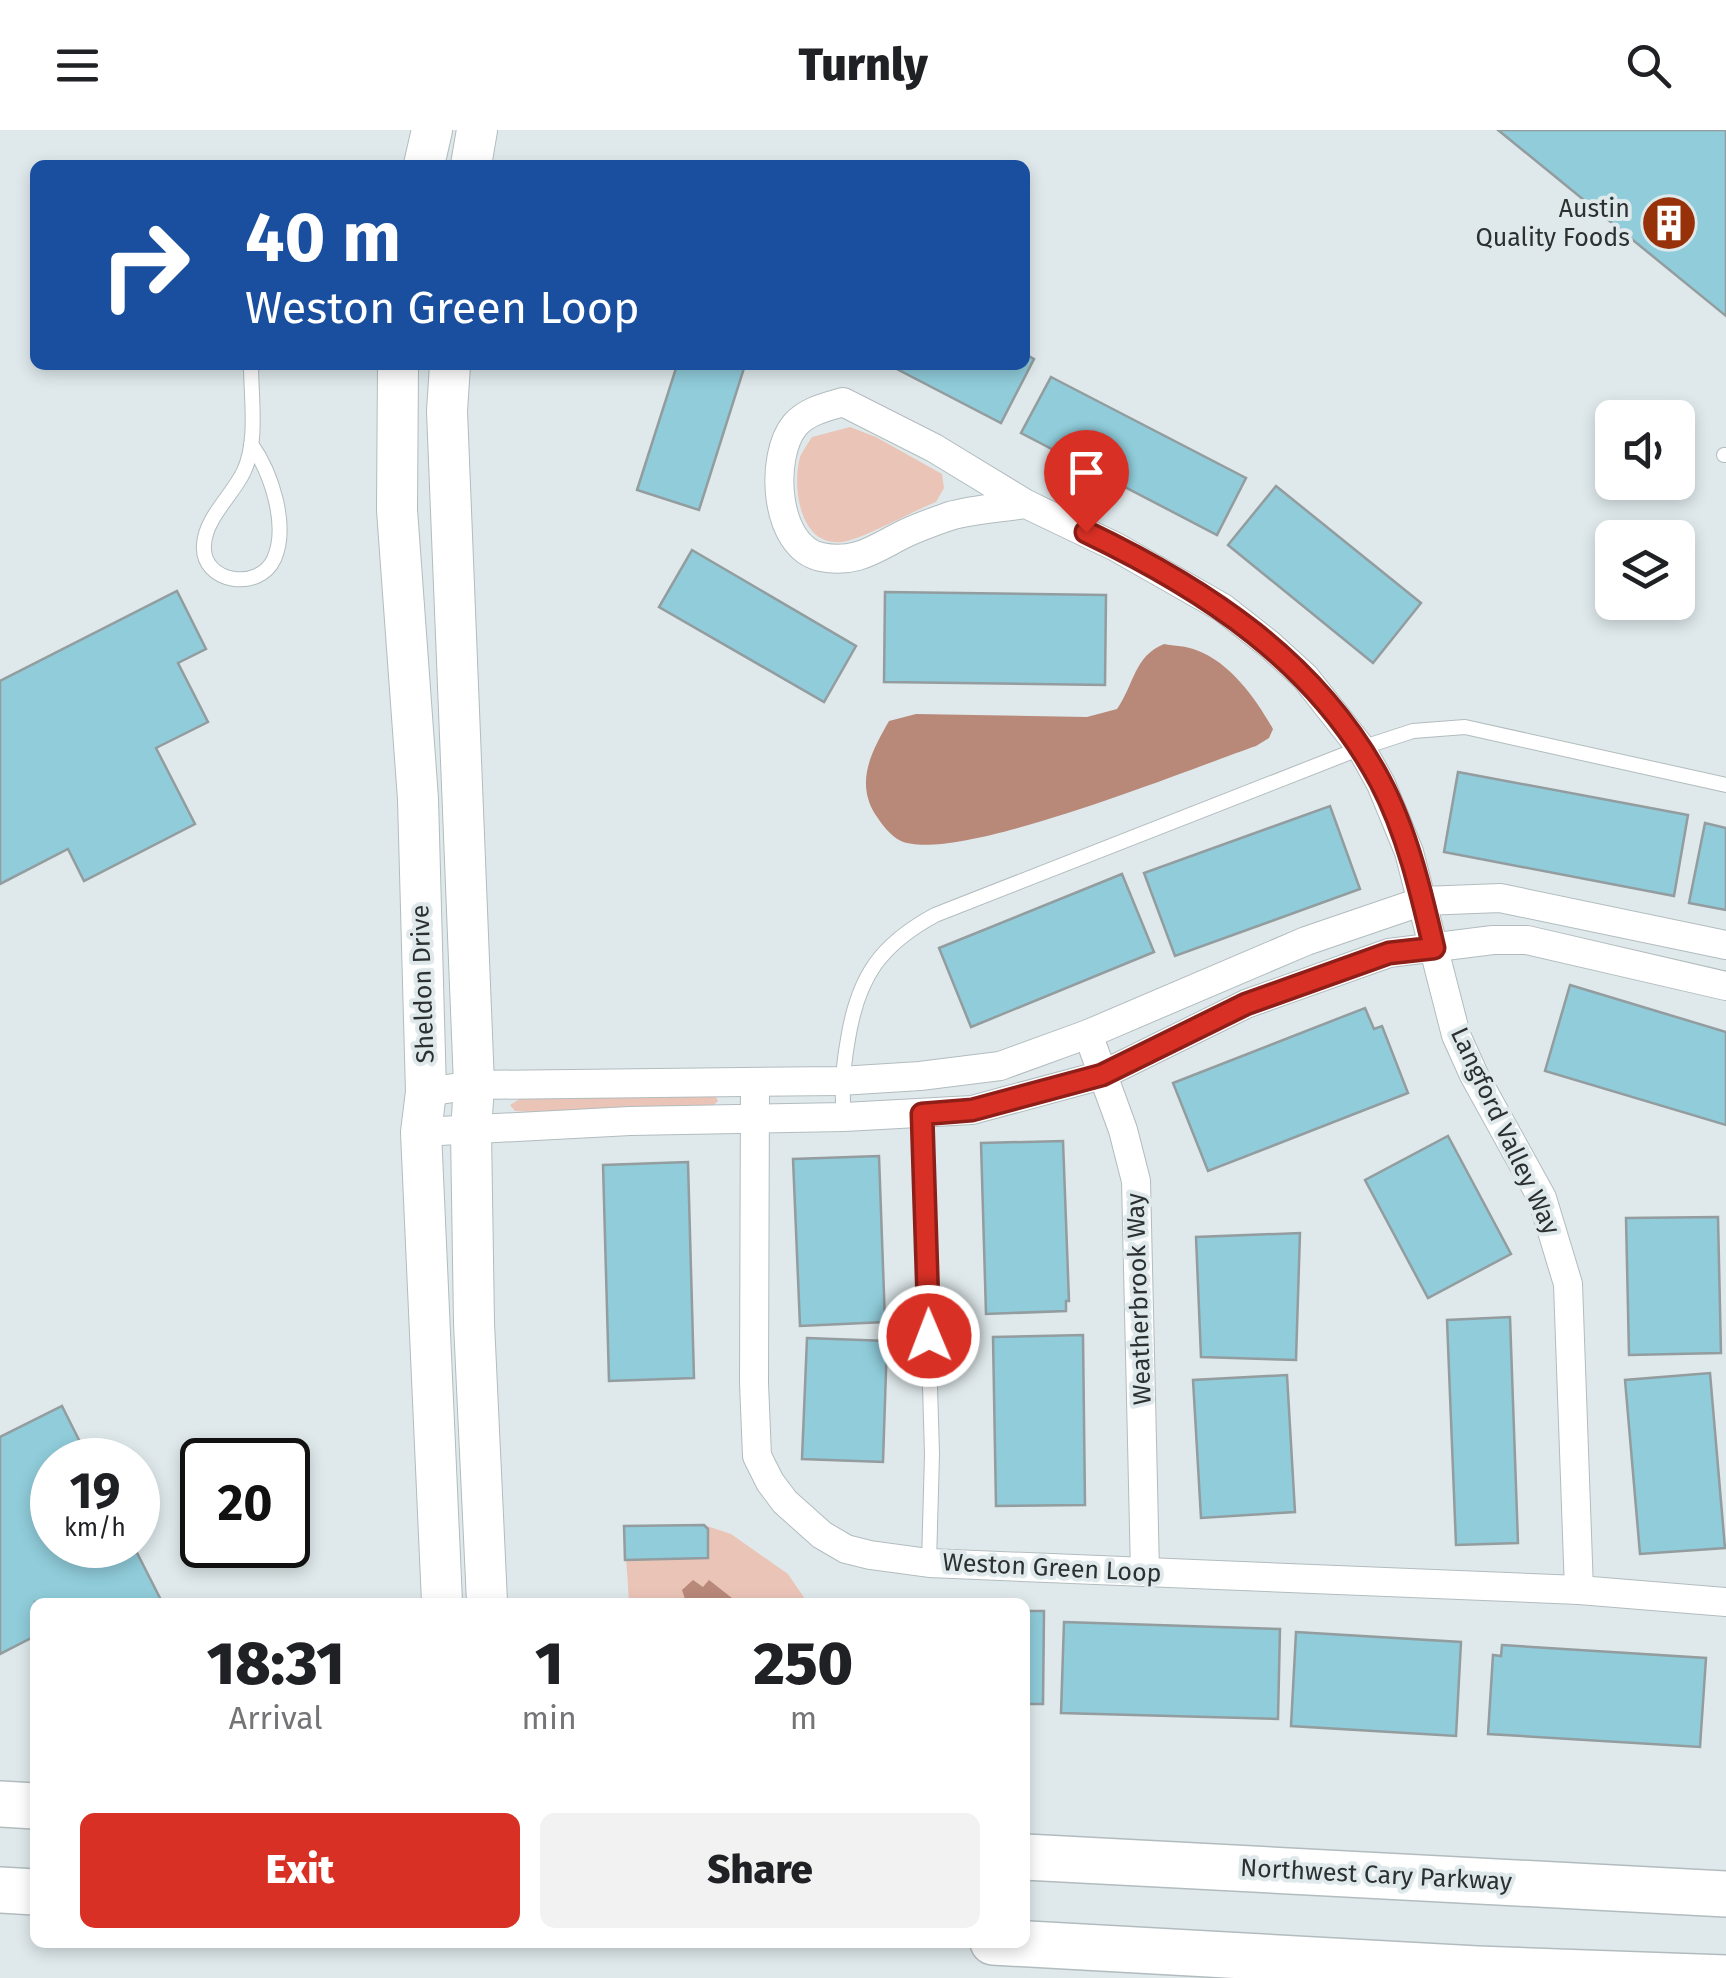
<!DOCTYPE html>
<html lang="en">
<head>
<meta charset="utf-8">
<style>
  body { margin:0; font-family:"Fira Sans",sans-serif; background:#f2f2f2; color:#202124; height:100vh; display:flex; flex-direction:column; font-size:38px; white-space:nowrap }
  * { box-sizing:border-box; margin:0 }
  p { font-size:32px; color:#757577 }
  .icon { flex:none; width:55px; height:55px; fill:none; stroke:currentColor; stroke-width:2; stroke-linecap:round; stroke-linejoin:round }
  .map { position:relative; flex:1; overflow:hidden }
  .drawer { position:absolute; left:30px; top:1468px; width:1000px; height:350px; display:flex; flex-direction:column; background:#fff; border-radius:15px; box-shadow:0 5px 15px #0003 }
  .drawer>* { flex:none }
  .banner { position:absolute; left:30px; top:30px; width:1000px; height:210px; border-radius:15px; box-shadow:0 5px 15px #0003; background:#1a4fa0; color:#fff; overflow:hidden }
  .controls { position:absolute; left:1595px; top:270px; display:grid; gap:20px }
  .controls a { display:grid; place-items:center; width:100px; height:100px; border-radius:15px; background:#fff; box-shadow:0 5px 15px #0003; font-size:50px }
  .speed { position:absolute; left:30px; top:1308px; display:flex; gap:20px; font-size:50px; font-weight:700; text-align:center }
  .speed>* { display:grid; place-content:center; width:130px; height:130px; border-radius:50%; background:#fff; box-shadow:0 5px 15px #0003; line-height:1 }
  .speed small { font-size:25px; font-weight:400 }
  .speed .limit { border:5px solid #111; border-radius:15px; background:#fff; color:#111 }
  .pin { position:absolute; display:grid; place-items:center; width:85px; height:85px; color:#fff; margin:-102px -42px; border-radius:50% 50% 50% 0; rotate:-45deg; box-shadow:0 0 10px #0007 }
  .pin .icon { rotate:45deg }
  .me { position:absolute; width:110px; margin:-55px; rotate:359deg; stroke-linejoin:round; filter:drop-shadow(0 0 8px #0008) }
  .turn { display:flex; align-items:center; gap:35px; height:210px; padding:0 50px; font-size:45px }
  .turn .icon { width:130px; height:130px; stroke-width:2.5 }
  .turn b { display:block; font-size:70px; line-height:85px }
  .eta { display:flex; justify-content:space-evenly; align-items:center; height:170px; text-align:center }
  .eta b { font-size:60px; font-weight:800; line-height:70px }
  .cta { display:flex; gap:20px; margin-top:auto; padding:20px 50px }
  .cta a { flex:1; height:115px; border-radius:15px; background:#d93025; color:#fff; font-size:40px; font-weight:800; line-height:115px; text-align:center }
  .cta a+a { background:#f2f2f2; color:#202124 }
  header { display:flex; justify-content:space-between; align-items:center; height:130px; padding:0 50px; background:#fff; font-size:45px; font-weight:800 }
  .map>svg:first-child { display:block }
  .green { fill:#ebc4b8 }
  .water { fill:#b88879 }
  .building { fill:#90ccda; stroke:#939c9e; stroke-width:2.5 }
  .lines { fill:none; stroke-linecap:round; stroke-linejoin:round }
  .lane-casing { stroke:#b2bcbe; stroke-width:16 }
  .street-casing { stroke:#b2bcbe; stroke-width:30 }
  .secondary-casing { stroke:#b2bcbe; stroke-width:42 }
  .primary-casing { stroke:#b2bcbe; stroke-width:48 }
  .lane { stroke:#fff; stroke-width:14 }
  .street { stroke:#fff; stroke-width:28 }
  .secondary { stroke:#fff; stroke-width:40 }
  .primary { stroke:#fff; stroke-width:45 }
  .route-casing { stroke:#8d1f18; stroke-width:25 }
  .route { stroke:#d93025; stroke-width:18 }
  .labels { text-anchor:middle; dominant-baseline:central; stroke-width:8; stroke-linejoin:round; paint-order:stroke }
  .poi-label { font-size:25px; fill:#2c3031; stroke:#dfe9eb; text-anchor:end }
  .street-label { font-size:25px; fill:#2c3031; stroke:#dfe9eb }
</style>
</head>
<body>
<header><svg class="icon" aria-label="menu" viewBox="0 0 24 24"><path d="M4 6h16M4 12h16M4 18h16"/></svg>Turnly<svg class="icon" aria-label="search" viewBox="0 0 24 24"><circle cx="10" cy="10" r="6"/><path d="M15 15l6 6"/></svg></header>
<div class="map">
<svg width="1726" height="1848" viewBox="0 0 1726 1848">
  <rect width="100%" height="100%" fill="#dfe9eb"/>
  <g class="green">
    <path d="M 850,297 L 876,307 L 942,344 L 944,358 L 936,372 C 913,381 861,410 842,412 C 799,417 792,356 800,327 C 803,320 808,313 812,307 Z"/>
    <path d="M 715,965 L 718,971 L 708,980 L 533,982 L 515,981 L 510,975 L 523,967 Z"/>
    <path d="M 704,1395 L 731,1404 L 788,1444 L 807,1472 L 629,1472 L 624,1396 Z"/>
  </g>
  <g class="water">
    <path d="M 1164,514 C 1174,516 1187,516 1196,520 C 1230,532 1256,569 1273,599 L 1269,608 L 1256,616 C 1192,638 955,735 901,711 C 891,707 881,693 875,684 C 855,651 872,621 889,591 L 916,584 L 1087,587 L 1117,579 C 1134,555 1134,526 1164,514 Z"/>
    <path d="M 693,1450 L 703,1457 L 709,1450 L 737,1472 L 686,1472 L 682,1460 Z"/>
  </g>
  <g class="building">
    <path d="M 1498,0 L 1726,0 L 1726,186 Z"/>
    <path d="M 1025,224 L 1034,229 L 1001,293 L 889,235 L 1025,235 Z"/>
    <path d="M 677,235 L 745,235 L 699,380 L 637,360 Z"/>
    <path d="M 1051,247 L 1246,348 L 1217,405 L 1021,303 Z"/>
    <path d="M 1276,356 L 1421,473 L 1373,533 L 1228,415 Z"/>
    <path d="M 692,420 L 856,516 L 824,572 L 659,477 Z"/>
    <path d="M 177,461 L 206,519 L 178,533 L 208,592 L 156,618 L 195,694 L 84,751 L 68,719 L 0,754 L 0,551 Z"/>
    <path d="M 885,462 L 1106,465 L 1105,555 L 884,552 Z"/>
    <path d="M 1458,642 L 1688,685 L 1674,766 L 1444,722 Z"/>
    <path d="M 1330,676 L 1360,759 L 1175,826 L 1144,743 Z"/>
    <path d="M 1705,693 L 1726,698 L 1726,780 L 1689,773 Z"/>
    <path d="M 1122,744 L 1154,822 L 971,897 L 939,818 Z"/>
    <path d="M 1570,855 L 1726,902 L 1726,995 L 1545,941 Z"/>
    <path d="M 1365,878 L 1374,899 L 1382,896 L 1408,963 L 1208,1041 L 1173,953 Z"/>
    <path d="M 1448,1006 L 1511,1124 L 1428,1168 L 1365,1050 Z"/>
    <path d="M 1063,1011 L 1069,1171 L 1066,1171 L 1066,1181 L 986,1184 L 981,1013 Z"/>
    <path d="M 879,1026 L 885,1192 L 800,1196 L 793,1029 Z"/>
    <path d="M 688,1032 L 694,1248 L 609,1251 L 603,1035 Z"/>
    <path d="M 1718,1087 L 1721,1223 L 1629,1225 L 1626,1088 Z"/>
    <path d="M 1300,1103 L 1296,1230 L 1201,1227 L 1196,1107 Z"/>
    <path d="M 1510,1187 L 1518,1413 L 1456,1415 L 1447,1190 Z"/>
    <path d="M 1083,1205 L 1085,1375 L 996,1376 L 993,1207 Z"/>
    <path d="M 807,1208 L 887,1211 L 883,1332 L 802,1329 Z"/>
    <path d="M 1710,1243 L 1725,1418 L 1640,1424 L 1625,1250 Z"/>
    <path d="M 1287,1245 L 1295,1382 L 1201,1388 L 1193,1250 Z"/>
    <path d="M 62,1276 L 89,1330 L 52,1330 L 52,1415 L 133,1415 L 162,1472 L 35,1472 L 35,1506 L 0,1524 L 0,1307 Z"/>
    <path d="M 704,1395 L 708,1399 L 708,1428 L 625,1430 L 624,1396 Z"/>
    <path d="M 1025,1481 L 1044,1481 L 1043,1574 L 1025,1574 Z"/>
    <path d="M 1064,1492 L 1280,1499 L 1278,1589 L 1061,1583 Z"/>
    <path d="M 1296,1502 L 1461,1512 L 1456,1606 L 1291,1596 Z"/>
    <path d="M 1502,1515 L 1706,1528 L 1700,1617 L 1488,1604 L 1493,1525 L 1501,1526 Z"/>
  </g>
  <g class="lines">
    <g class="lane-casing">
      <g id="lane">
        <path d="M 251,314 C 271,342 289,395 274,429 C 259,462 201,453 204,415 C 205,388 233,365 244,341 C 258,311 251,268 251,235"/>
        <path d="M 1724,325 L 1726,325"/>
        <path d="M 922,984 L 932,1324 L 929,1433"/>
        <path d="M 844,987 C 841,959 843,936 848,909 C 858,847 880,815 935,785 L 1361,618 L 1413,601 L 1465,597 L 1726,655"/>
      </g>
    </g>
    <g class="street-casing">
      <g id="street">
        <path d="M 1026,374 C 1001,378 974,379 950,386 C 933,392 915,398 900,406 C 873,420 854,434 821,427 C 774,417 769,326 795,295 C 807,281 826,277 843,272 L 934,318 L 1026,374 L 1116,417 L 1223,478 L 1270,515 L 1305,547 L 1361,618 L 1381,654 L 1409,722 L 1456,905 L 1474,945 L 1542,1068 L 1568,1154 L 1579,1460"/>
        <path d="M 1088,904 L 1123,1000 L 1136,1051 L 1145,1442"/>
        <path d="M 755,953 L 754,1253 L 757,1326 L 770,1352 L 785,1372 L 822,1405 L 846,1419 L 870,1425 L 929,1433 L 1579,1460 L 1726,1472"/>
        <path d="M 426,962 L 474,955 L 840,951 L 920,946 L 1000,936 L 1088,904 L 1306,811 L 1423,771 L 1500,768 L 1726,815"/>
        <path d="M 421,1002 L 630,991 L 844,987 L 972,980 L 1102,945 L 1246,874 L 1389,823 L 1493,810 L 1527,810 L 1726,856"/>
      </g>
    </g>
    <g class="secondary-casing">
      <g id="secondary">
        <path d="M 424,35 L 432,0"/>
        <path d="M 471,35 L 477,0"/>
        <path d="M 398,235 L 397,380 L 418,669 L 426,962 L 421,1002 L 442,1472"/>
        <path d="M 450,235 L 447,281 L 474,955 L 471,1001 L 474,1193 L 487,1472"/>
      </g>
    </g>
    <g class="primary-casing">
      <g id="primary">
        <path d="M 0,1674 L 35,1676"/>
        <path d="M 1025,1727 L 1726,1764"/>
        <path d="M 0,1760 L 35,1762"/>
        <path d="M 993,1812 L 1477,1839 L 1726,1848"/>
      </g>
    </g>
    <use href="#lane" class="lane"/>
    <use href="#street" class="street"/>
    <use href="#secondary" class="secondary"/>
    <use href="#primary" class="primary"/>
  </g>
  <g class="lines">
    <g class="route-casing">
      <path id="route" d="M 929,1206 L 922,984 L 972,980 L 1102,945 L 1246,874 L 1389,823 L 1434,818 C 1421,762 1407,702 1380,651 C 1316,531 1205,459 1086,402"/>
    </g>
    <use href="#route" class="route"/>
  </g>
  <defs>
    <g id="building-disc" transform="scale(2.875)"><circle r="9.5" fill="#97310a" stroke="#dfe9eb"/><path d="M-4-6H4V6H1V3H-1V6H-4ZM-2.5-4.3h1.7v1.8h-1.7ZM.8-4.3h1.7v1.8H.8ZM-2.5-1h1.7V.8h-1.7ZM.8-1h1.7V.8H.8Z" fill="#fff"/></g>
  </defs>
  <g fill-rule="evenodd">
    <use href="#building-disc" x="1669" y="93"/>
  </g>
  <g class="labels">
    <g class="poi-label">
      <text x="1630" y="79">Austin<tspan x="1630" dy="29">Quality Foods</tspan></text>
    </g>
    <g class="street-label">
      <text transform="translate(423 854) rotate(-92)">Sheldon Drive</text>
      <text transform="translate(1505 1001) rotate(65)">Langford Valley Way</text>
      <text transform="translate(1139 1169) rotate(-92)">Weatherbrook Way</text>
      <text transform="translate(1052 1438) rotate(3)">Weston Green Loop</text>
      <text transform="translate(1376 1745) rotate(3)">Northwest Cary Parkway</text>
    </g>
  </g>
</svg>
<div class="controls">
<a><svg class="icon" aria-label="sound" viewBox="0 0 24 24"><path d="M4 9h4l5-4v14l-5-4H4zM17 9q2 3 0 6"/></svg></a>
<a><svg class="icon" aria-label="layers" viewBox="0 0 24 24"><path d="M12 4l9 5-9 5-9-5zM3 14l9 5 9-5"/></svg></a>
</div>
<div class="speed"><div>19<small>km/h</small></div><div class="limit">20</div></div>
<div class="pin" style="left:1086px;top:402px;background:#d93025"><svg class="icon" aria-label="arrive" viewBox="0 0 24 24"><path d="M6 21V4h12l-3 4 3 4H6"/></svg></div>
<svg class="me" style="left:929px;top:1206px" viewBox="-20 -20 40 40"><circle r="17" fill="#d93025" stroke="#fff" stroke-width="3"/><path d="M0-11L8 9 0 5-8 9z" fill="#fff"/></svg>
<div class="banner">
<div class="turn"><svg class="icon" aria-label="right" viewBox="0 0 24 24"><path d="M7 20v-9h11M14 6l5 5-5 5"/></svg><div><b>40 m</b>Weston Green Loop</div></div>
</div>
<section class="drawer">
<div class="eta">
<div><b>18:31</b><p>Arrival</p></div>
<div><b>1</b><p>min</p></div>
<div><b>250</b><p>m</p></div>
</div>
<div class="cta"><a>Exit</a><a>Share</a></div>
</section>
</div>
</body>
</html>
